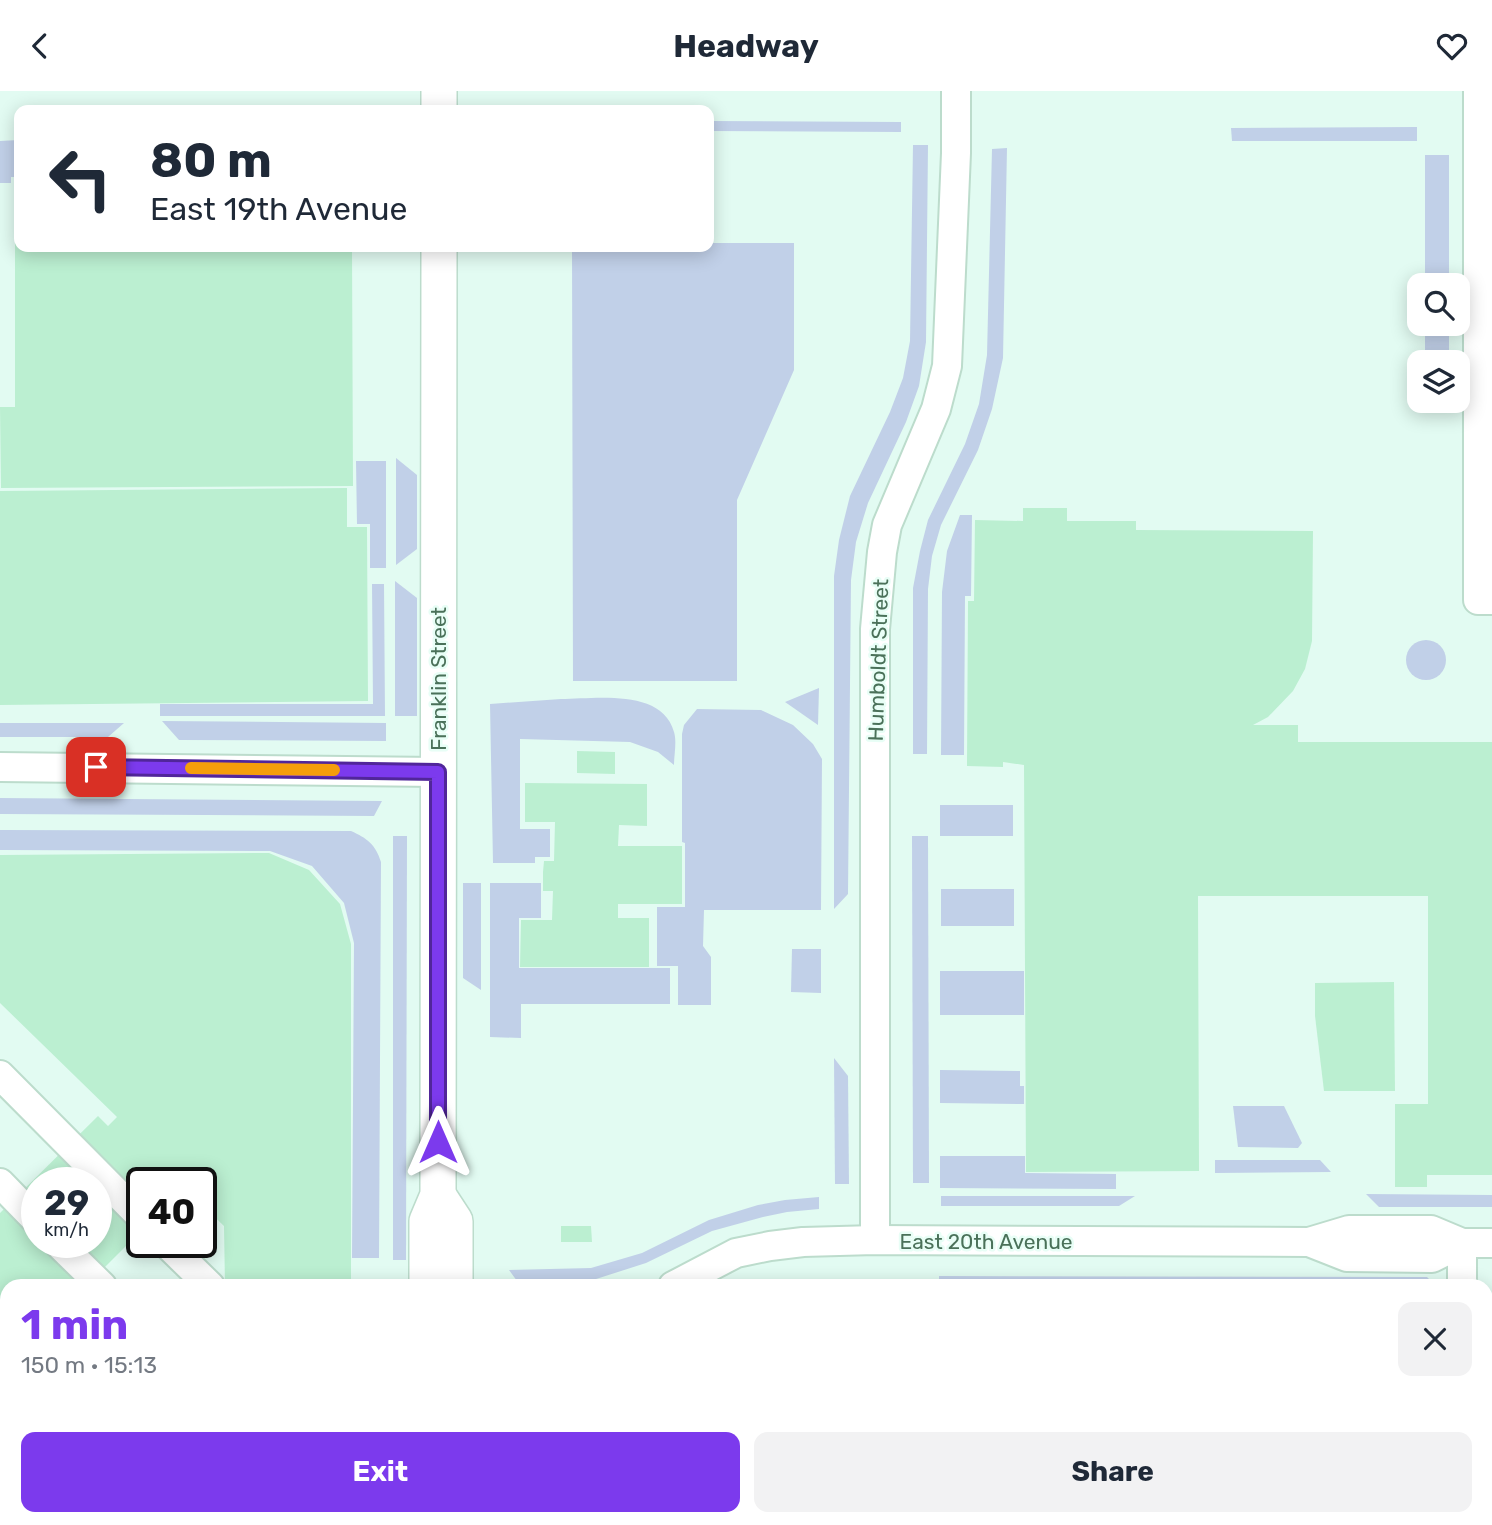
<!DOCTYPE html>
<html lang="en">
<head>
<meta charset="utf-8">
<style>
  body { margin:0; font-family:Rubik,sans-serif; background:#f2f2f3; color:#1f2937; height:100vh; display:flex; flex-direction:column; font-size:26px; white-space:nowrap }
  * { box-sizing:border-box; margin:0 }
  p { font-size:23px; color:#747a83 }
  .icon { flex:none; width:38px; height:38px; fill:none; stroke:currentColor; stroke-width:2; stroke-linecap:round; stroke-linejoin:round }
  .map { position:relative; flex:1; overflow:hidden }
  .sheet { position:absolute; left:0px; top:1188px; width:1493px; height:247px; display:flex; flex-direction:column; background:#fff; border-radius:21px 21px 0 0; box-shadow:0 4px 18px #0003 }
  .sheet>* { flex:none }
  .banner { position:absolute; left:14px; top:14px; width:700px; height:147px; border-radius:14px; box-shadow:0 4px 18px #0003; background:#fff; color:#1f2937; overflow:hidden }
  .fabs { position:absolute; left:1407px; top:182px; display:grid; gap:14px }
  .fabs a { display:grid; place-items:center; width:63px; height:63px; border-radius:14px; background:#fff; box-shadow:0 4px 18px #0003; font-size:35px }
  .speed { position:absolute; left:21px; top:1076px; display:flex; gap:14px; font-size:35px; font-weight:700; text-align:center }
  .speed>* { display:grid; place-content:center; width:91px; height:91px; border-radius:50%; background:#fff; box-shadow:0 4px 18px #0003; line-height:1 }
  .speed small { font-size:18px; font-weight:400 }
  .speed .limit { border:4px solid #111; border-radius:10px; background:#fff; color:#111 }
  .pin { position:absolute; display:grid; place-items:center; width:60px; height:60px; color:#fff; margin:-30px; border-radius:14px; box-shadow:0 4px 10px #0006 }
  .me { position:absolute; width:77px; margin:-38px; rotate:0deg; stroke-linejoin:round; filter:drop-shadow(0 0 5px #0008) }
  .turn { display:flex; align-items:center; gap:24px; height:147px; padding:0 21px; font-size:32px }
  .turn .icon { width:91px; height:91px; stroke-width:2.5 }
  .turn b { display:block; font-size:49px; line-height:60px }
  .round { display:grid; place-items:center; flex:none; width:74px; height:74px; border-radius:14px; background:#f2f2f3 }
  .summary { display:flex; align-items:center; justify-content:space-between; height:119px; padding:0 21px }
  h1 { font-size:42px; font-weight:700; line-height:52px; color:#7c3aed }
  .button { display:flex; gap:14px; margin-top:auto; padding:14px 21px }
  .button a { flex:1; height:80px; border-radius:14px; background:#7c3aed; color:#fff; font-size:28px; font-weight:700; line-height:80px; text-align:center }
  .button a+a { background:#f2f2f3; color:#1f2937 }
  header { display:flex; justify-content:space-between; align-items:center; height:91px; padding:0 21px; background:#fff; font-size:32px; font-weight:700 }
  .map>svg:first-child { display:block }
  .green { fill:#c1d0e8 }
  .building { fill:#bbefd1; fill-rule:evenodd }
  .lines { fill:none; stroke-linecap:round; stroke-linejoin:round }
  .minor-casing { stroke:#bcdccc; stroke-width:32 }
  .tertiary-casing { stroke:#bcdccc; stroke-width:38 }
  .minor { stroke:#fff; stroke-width:28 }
  .tertiary { stroke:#fff; stroke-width:35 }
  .route-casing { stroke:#51269a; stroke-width:18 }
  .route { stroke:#7c3aed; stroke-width:12 }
  .slow { stroke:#f59e0b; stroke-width:12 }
  .labels { text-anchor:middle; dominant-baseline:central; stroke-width:5; stroke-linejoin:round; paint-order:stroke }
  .street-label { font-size:21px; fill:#4a7159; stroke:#e8fef6 }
</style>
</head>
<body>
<header><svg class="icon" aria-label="back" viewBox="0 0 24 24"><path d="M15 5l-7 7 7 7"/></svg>Headway<svg class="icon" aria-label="heart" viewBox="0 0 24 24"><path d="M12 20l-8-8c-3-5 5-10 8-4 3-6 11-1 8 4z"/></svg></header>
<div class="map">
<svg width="1492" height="1434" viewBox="0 0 1492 1434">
  <rect width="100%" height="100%" fill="#e2fbf2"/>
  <g class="green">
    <path d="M 709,30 L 901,31 L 901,41 L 709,40 Z"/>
    <path d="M 1417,36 L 1417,50 L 1232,50 L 1231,37 Z"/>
    <path d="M 19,49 L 19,86 L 11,86 L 11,92 L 0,92 L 0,50 Z"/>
    <path d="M 913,54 L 928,54 L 926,251 L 919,295 L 906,331 L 868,412 L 856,451 L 851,489 L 848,803 L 834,818 L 834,485 L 839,449 L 850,405 L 890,321 L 903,287 L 910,250 Z"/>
    <path d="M 1007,57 L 1003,267 L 992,318 L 978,359 L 941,434 L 932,465 L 928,498 L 927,663 L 913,663 L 913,497 L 920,460 L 928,429 L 965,353 L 979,313 L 987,264 L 992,58 Z"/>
    <rect x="1425" y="64" width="24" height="130"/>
    <path d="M 709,152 L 794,152 L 794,279 L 737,409 L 737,590 L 573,590 L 572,156 L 709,156 Z"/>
    <rect x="1425" y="233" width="24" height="38"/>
    <path d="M 396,367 L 417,384 L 417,458 L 396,474 Z"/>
    <path d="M 356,370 L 386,370 L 386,477 L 370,477 L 370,433 L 357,433 Z"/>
    <path d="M 960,424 L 972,424 L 971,505 L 965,505 L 964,664 L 941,664 L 942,501 L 947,460 Z"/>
    <path d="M 395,490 L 417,507 L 417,625 L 395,625 Z"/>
    <path d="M 372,493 L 384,493 L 385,625 L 160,625 L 160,613 L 373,613 Z"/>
    <circle cx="1426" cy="569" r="20"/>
    <path d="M 819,597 L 818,634 L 785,611 Z"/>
    <path d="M 561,608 C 595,608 662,597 674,641 C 677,651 674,664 674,674 L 658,661 L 630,651 L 520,648 L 520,738 L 550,738 L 550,766 L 535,766 L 535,772 L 493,772 L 490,613 Z"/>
    <path d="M 697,618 L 761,619 L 793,634 L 813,653 L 822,668 L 821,819 L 704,819 L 703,855 L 711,866 L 711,914 L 678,914 L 678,875 L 657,875 L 657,816 L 685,816 L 685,752 L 682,751 L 682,643 L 684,634 Z"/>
    <path d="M 162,630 L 386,632 L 386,650 L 179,649 Z"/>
    <path d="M 0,632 L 124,632 L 108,646 L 0,646 Z"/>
    <path d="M 0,707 L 382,710 L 374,725 L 0,723 Z"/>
    <rect x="940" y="714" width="73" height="31"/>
    <path d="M 0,739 L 351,740 C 367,747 376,754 381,771 L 379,1167 L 352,1167 L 354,852 L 344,812 L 312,775 L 270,760 L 0,759 Z"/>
    <path d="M 393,745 L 407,745 L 406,1169 L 393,1169 Z"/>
    <path d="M 912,745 L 928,745 L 929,1092 L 913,1092 Z"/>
    <path d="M 463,792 L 481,792 L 481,899 L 463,887 Z"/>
    <path d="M 490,792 L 541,792 L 541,827 L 519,827 L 519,877 L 670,877 L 670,913 L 521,913 L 521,947 L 490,946 Z"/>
    <rect x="941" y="798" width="73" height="37"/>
    <path d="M 792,858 L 821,858 L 821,902 L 791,901 Z"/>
    <rect x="940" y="880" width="84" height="44"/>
    <path d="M 834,967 L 848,985 L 849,1093 L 835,1093 Z"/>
    <path d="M 940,979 L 1020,980 L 1020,995 L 1024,995 L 1024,1013 L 940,1012 Z"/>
    <path d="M 1233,1015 L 1284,1015 L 1302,1052 L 1298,1057 L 1238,1056 Z"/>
    <path d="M 940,1065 L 1025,1065 L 1025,1082 L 1116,1083 L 1116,1098 L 940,1097 Z"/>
    <path d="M 1215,1069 L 1320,1069 L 1331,1081 L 1215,1082 Z"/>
    <path d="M 1366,1103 L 1492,1104 L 1492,1116 L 1379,1116 Z"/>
    <path d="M 941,1105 L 1135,1105 L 1119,1115 L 941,1115 Z"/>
    <path d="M 819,1106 L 819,1118 L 787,1121 L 763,1126 L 712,1140 L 646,1172 L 593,1189 L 517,1190 L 509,1179 L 591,1177 L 642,1162 L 709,1129 L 758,1114 L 785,1109 Z"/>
    <path d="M 939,1185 L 1427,1186 L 1436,1195 L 939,1195 Z"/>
  </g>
  <g class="building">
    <path d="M 15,89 L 19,89 L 19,156 L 352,156 L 353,395 L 1,397 L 0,316 L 15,316 Z"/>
    <path d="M 347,397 L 347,436 L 367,436 L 368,610 L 0,614 L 0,400 Z"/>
    <path d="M 1023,417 L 1067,417 L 1067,430 L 1136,430 L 1136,439 L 1313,440 L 1312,550 L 1305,578 L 1293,600 L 1268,626 L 1253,634 L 1298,634 L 1298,651 L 1492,651 L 1492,1084 L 1427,1084 L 1427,1096 L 1395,1096 L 1395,1013 L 1428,1013 L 1428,805 L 1198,805 L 1199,1080 L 1026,1081 L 1024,674 L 1003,671 L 1003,676 L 967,675 L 968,510 L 974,510 L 975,429 L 1023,430 Z"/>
    <path d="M 577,660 L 615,661 L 615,683 L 577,682 Z"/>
    <path d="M 525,692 L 647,693 L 647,735 L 619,734 L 618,755 L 682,755 L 682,813 L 618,813 L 618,827 L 649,827 L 649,876 L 520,876 L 521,829 L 552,829 L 553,800 L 543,800 L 543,781 L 544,770 L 554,770 L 555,731 L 525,731 Z"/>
    <path d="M 269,762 L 309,779 L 340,813 L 351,853 L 351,1195 L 225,1195 L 224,1135 L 201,1113 L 201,1092 L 180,1092 L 178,1090 L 175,1092 L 142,1092 L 142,1139 L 86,1195 L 7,1195 L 7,1428 L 350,1428 L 350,1434 L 0,1434 L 0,1122 L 98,1025 L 108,1035 L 117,1026 L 0,912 L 0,764 ZM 37,1092 L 96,1092 L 96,1152 L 37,1152 Z"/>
    <path d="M 1394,891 L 1395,1000 L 1324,1000 L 1315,925 L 1315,892 Z"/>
    <path d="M 561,1135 L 591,1135 L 592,1151 L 561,1151 Z"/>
    <rect x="523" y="1428" width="147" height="6"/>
    <rect x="1021" y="1428" width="317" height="6"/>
  </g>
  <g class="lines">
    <g class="minor-casing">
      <g id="minor">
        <path d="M 1478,0 L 1478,509 L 1492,509"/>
        <path d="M 0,676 L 438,681"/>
        <path d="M 0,984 L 142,1127"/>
        <path d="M 0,1092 L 37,1130"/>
        <path d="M 875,1149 L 875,538 L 882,461 L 887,434 L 936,318 L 947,275 L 956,62 L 956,0"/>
        <path d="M 1309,1151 L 1347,1166 L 1432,1167 L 1462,1152"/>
        <path d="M 58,1152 L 102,1195"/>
        <path d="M 166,1152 L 210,1195"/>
        <path d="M 1462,1152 L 1462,1195"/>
        <path d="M 673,1195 L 736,1162 L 770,1155 L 803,1151 L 875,1149 L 1309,1151 L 1349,1139 L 1431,1139 L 1462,1152 L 1492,1152"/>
      </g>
    </g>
    <g class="tertiary-casing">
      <g id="tertiary">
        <path d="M 439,0 L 439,19"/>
        <path d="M 438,1104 L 455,1130 L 455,1195"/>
        <path d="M 427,1195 L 427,1130 L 438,1104 L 439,156"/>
        <path d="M 440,1434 L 440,1428"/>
      </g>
    </g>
    <use href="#minor" class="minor"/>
    <use href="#tertiary" class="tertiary"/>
  </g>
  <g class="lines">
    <g class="route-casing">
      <path id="route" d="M 96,676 L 438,681 L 438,1051"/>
    </g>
    <use href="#route" class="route"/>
    <path class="slow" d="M 191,677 L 334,679"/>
  </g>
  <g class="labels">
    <g class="street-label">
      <text transform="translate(878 569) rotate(-88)">Humboldt Street</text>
      <text transform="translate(438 588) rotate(-90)">Franklin Street</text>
      <text x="986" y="1150">East 20th Avenue</text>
    </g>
  </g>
</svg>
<div class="fabs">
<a><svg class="icon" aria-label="search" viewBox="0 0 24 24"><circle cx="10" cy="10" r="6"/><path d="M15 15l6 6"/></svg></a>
<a><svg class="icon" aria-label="layers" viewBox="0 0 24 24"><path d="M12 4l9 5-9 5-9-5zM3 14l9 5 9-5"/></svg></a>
</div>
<div class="speed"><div>29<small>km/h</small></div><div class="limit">40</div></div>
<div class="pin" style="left:96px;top:676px;background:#d93025"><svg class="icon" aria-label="arrive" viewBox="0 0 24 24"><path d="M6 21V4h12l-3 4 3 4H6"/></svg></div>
<svg class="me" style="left:438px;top:1051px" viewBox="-20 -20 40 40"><path d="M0-17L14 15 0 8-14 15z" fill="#7c3aed" stroke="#fff" stroke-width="4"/></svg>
<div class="banner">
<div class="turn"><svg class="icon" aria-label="left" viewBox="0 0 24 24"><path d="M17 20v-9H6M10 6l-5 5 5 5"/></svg><div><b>80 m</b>East 19th Avenue</div></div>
</div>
<section class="sheet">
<div class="summary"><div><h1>1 min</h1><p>150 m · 15:13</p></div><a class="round"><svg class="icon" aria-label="close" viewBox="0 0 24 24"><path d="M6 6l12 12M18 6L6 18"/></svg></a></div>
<div class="button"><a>Exit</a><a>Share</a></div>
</section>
</div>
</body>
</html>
